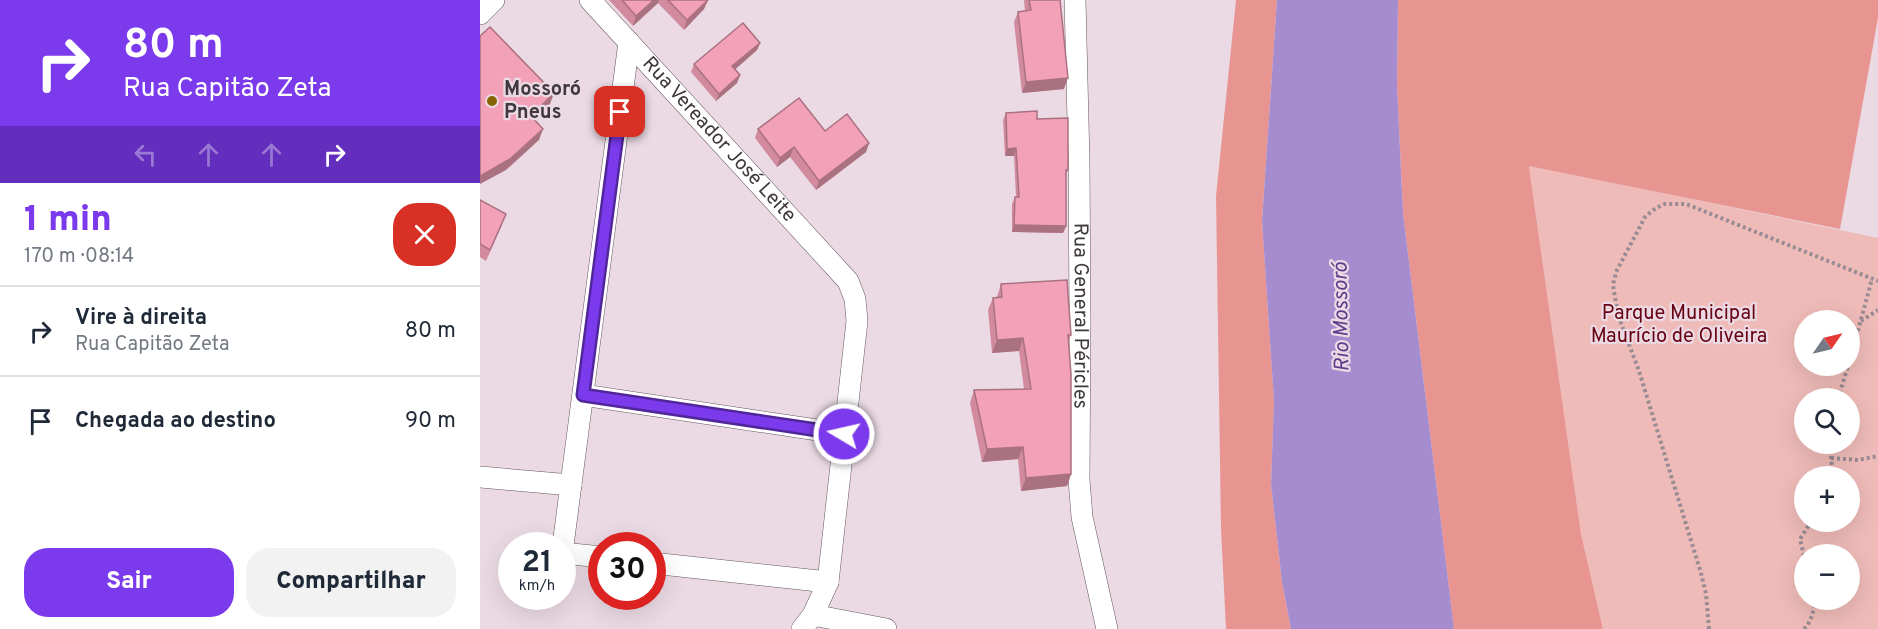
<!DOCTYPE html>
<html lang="pt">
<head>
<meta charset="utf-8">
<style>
  body { margin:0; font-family:Overpass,sans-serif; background:#f2f2f3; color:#1f2937; height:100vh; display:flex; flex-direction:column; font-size:22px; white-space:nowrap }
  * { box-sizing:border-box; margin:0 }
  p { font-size:20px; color:#747a83 }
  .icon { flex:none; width:33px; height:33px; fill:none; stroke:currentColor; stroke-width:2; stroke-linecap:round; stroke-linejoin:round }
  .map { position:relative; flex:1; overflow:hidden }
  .sheet { display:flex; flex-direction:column; background:#fff; width:480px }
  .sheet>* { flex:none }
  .banner { background:#7c3aed; color:#fff; overflow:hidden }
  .needle { width:39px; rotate:56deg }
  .buttons { position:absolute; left:1314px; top:310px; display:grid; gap:12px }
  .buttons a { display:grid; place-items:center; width:66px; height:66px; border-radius:50%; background:#fff; box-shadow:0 6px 24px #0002; font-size:30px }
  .speed { position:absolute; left:18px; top:532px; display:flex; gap:12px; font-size:30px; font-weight:700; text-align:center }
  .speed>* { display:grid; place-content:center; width:78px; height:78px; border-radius:50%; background:#fff; box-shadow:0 6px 24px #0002; line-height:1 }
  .speed small { font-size:15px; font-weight:400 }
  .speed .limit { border:9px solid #d22; background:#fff; color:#111 }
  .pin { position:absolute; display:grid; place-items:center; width:51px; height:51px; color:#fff; margin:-26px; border-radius:12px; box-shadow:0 3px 9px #0006 }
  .me { position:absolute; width:66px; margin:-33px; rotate:279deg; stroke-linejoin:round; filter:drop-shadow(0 0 4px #0008) }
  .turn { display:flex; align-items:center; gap:21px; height:126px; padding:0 24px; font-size:27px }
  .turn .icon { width:78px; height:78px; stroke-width:2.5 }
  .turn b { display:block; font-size:42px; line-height:51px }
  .lanes { display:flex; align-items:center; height:57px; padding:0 24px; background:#0003; justify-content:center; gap:30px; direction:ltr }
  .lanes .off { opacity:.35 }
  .round { display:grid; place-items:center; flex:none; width:63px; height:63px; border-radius:24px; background:#f2f2f3 }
  .summary { display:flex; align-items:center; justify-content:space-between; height:102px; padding:0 24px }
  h1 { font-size:36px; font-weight:800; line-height:45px; color:#7c3aed }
  .action { display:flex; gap:12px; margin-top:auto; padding:12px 24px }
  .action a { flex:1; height:69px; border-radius:24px; background:#7c3aed; color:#fff; font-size:24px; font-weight:800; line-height:69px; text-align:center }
  .action a+a { background:#f2f2f3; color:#1f2937 }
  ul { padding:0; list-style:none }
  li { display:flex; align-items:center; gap:18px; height:90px; padding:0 24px; border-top:2px solid #e0e1e3 }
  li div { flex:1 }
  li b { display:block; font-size:22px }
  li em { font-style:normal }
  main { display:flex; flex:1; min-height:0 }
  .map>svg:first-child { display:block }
  .green { fill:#efbbb8; fill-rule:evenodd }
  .forest { fill:#e89592 }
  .water { fill:#a48ccf }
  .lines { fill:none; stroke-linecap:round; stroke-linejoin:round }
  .minor-casing { stroke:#655760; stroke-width:22 }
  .path { stroke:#988b93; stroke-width:4; stroke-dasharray:3 3; stroke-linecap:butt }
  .minor { stroke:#fff; stroke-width:21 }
  .wall { fill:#d18a9e }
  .shaded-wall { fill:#aa7181 }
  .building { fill:#f3a1b8; stroke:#aa7181; stroke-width:1.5 }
  .route-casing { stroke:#51269a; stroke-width:15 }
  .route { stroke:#7c3aed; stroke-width:10 }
  .poi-dot { fill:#886400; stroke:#ebdae4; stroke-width:2 }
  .labels { text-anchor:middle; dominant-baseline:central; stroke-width:4.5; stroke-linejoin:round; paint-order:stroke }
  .poi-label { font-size:20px; font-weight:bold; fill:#3f383c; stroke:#ebdae4; text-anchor:start }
  .street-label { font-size:20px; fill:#3f383c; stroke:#ebdae4 }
  .park-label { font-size:20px; fill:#670011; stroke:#ebdae4 }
  .water-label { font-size:21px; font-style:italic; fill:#5e3c8d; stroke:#ebdae4 }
</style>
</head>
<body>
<main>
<section class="sheet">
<div class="banner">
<div class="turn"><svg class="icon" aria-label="right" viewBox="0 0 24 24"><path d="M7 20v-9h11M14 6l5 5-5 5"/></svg><div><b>80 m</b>Rua Capitão Zeta</div></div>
<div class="lanes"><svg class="icon off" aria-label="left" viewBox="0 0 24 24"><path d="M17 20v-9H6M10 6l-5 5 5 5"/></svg><svg class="icon off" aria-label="ahead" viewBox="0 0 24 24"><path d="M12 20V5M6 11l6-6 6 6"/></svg><svg class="icon off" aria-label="ahead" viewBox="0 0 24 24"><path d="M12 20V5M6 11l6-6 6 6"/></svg><svg class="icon" aria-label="right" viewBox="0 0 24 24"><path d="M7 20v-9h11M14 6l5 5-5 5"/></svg></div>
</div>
<div class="summary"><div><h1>1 min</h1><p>170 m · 08:14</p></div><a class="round" style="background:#d93025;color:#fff"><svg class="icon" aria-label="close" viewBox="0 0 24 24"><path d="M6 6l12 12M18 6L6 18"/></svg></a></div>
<ul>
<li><svg class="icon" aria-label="right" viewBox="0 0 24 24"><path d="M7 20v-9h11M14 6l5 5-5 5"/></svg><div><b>Vire à direita</b><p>Rua Capitão Zeta</p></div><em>80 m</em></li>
<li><svg class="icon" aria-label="arrive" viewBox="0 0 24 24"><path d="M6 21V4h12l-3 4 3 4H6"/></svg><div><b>Chegada ao destino</b></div><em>90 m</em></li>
</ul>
<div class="action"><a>Sair</a><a>Compartilhar</a></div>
</section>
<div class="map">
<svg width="1398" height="629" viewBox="0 0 1398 629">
  <rect width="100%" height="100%" fill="#ebdae4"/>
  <path class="green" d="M 1049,165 L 1398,238 L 1398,629 L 1123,629 L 1101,534 ZM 1324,321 L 1370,321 L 1370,366 L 1324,366 ZM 1324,399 L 1370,399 L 1370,444 L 1324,444 ZM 1324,477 L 1370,477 L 1370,522 L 1324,522 ZM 1324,555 L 1370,555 L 1370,600 L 1324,600 Z"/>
  <g class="forest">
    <path d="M 756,0 L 797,0 L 782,221 L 794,401 L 791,484 L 802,582 L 811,629 L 746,629 L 741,529 L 736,196 Z"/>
    <path d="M 918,0 L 1398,0 L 1398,18 L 1360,229 L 1049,166 L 1101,534 L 1123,629 L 974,629 L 923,213 L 917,86 Z"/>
  </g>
  <path class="water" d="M 797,0 L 918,0 L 917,86 L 923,213 L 974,629 L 811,629 L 802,582 L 791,484 L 794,401 L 782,221 Z"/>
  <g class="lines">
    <g class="minor-casing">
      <g id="minor">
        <path id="s1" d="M 110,0 L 368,281 L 375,299 L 377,321 L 348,582 L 333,615 L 322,629"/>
        <path id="s2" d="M 595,0 L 599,161 L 600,321 L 599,480 L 602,517 L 627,629"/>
        <path d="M 0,14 L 14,0"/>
        <path d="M 103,395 L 364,434"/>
        <path d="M 0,477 L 91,485"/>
        <path d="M 82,553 L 149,42"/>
        <path d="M 82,553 L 122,557"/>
        <path d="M 172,563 L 348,582"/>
        <path d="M 333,615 L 406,629"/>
      </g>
    </g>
    <g class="path">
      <path d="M 1381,321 L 1398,310"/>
      <path d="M 1370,360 L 1392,279"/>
      <path d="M 1358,399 L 1368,366"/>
      <path d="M 1350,444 L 1352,468 L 1352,477"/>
      <path d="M 1351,458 L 1378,460 L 1398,456"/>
      <path d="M 1324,556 L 1320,539 L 1331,522"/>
      <path d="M 1229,629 L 1226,594 L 1221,573 L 1159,371 L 1138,315 L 1133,285 L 1136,272 L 1165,217 L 1176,208 L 1185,204 L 1206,204 L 1398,281"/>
      <path d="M 1324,629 C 1332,621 1333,611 1336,600"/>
    </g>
    <use href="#minor" class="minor"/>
  </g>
  <g class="wall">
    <path d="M 129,0 L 228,0 L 224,9 L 204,30 L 178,3 L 153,26 Z"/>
    <path d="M 544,0 L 580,0 L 584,89 L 542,93 L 534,22 L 538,12 L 545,11 Z"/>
    <path d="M 280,43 L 277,50 L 255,69 L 260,75 L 257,83 L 236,101 L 211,72 L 214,64 Z"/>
    <path d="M 526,113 L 557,119 L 588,170 L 586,175 L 586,226 L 583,233 L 532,232 L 532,204 L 535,197 L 536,197 L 534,156 L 525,156 L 523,120 Z"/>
    <path d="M 278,129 L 345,131 L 389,143 L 386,152 L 336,190 L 310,157 L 297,167 L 275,138 Z"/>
    <path d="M 0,200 L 22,225 L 6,261 L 0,257 Z"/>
    <path d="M 521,284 L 591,335 L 589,340 L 591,474 L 587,486 L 541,491 L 538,459 L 502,462 L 490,403 L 494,390 L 544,389 L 539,351 L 512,353 L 508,310 L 513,298 L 517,297 Z"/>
  </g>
  <g class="shaded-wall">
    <path d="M 174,0 L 179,0 L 178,3 L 153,26 L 156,16 Z"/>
    <path d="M 228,0 L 224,9 L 204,30 L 207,20 Z"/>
    <path d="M 280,43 L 277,50 L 250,74 L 252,66 Z"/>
    <path d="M 260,75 L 257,83 L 236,101 L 239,94 Z"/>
    <path d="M 588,78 L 584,89 L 542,93 L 546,82 Z"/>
    <path d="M 74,93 L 70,104 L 47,127 L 51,116 Z"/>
    <path d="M 63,129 L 59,140 L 26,170 L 0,184 L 0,176 Z"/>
    <path d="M 389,143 L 386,152 L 336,190 L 339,181 Z"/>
    <path d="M 314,147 L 310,157 L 297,167 L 300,158 Z"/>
    <path d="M 536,148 L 534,156 L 525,156 L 527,149 Z"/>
    <path d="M 534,225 L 586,226 L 583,233 L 532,232 Z"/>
    <path d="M 543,338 L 539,351 L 512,353 L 517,340 Z"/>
    <path d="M 543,447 L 538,459 L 502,462 L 507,449 Z"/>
    <path d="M 591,474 L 587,486 L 541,491 L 546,478 Z"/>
  </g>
  <g class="building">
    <path d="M 142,0 L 174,0 L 156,16 Z"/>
    <path d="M 188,0 L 228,0 L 207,20 Z"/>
    <path d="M 549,0 L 580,0 L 588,78 L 546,82 L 538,12 L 551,10 Z"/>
    <path d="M 263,23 L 280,43 L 252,66 L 260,75 L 239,94 L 214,64 Z"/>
    <path d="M 10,27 L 74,93 L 51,116 L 63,129 L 30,159 L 0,176 L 0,36 Z"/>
    <path d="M 319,98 L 345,131 L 367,114 L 389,143 L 339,181 L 314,147 L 300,158 L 278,129 Z"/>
    <path d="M 557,111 L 557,119 L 588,118 L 588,170 L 586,170 L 586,226 L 534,225 L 535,197 L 539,197 L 536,148 L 527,149 L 526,113 Z"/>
    <path d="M 0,200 L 26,214 L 10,250 L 0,244 Z"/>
    <path d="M 587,280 L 591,335 L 588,335 L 591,374 L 591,474 L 546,478 L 543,447 L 507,449 L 494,390 L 551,389 L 543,338 L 517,340 L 513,298 L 522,297 L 521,284 Z"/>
  </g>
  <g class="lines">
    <g class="route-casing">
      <path id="route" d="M 140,112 L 103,395 L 364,434"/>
    </g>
    <use href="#route" class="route"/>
  </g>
  <circle class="poi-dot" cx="12" cy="101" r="6"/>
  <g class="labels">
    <g class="poi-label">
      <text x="24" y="90">Mossoró<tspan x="24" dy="23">Pneus</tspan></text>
    </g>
    <g class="street-label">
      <text stroke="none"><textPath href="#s1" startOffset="190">Rua Vereador José Leite</textPath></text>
      <text stroke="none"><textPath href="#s2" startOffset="316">Rua General Péricles</textPath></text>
    </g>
    <g class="park-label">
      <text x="1199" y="314">Parque Municipal<tspan x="1199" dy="23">Maurício de Oliveira</tspan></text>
    </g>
    <g class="water-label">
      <text transform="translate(862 317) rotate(-91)">Rio Mossoró</text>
    </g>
  </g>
</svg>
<div class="buttons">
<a><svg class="needle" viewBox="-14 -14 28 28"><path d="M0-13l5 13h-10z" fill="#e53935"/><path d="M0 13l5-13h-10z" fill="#747a83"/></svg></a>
<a><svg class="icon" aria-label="search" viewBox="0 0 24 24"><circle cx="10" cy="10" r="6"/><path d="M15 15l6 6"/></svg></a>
<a>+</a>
<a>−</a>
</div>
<div class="speed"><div>21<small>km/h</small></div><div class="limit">30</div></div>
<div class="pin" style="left:140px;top:112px;background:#d93025"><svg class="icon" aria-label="arrive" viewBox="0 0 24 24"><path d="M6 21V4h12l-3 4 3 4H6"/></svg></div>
<svg class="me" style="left:364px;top:434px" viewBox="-20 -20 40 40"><circle r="17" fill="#7c3aed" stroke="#fff" stroke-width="3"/><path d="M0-11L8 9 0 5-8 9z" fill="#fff"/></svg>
</div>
</main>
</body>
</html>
